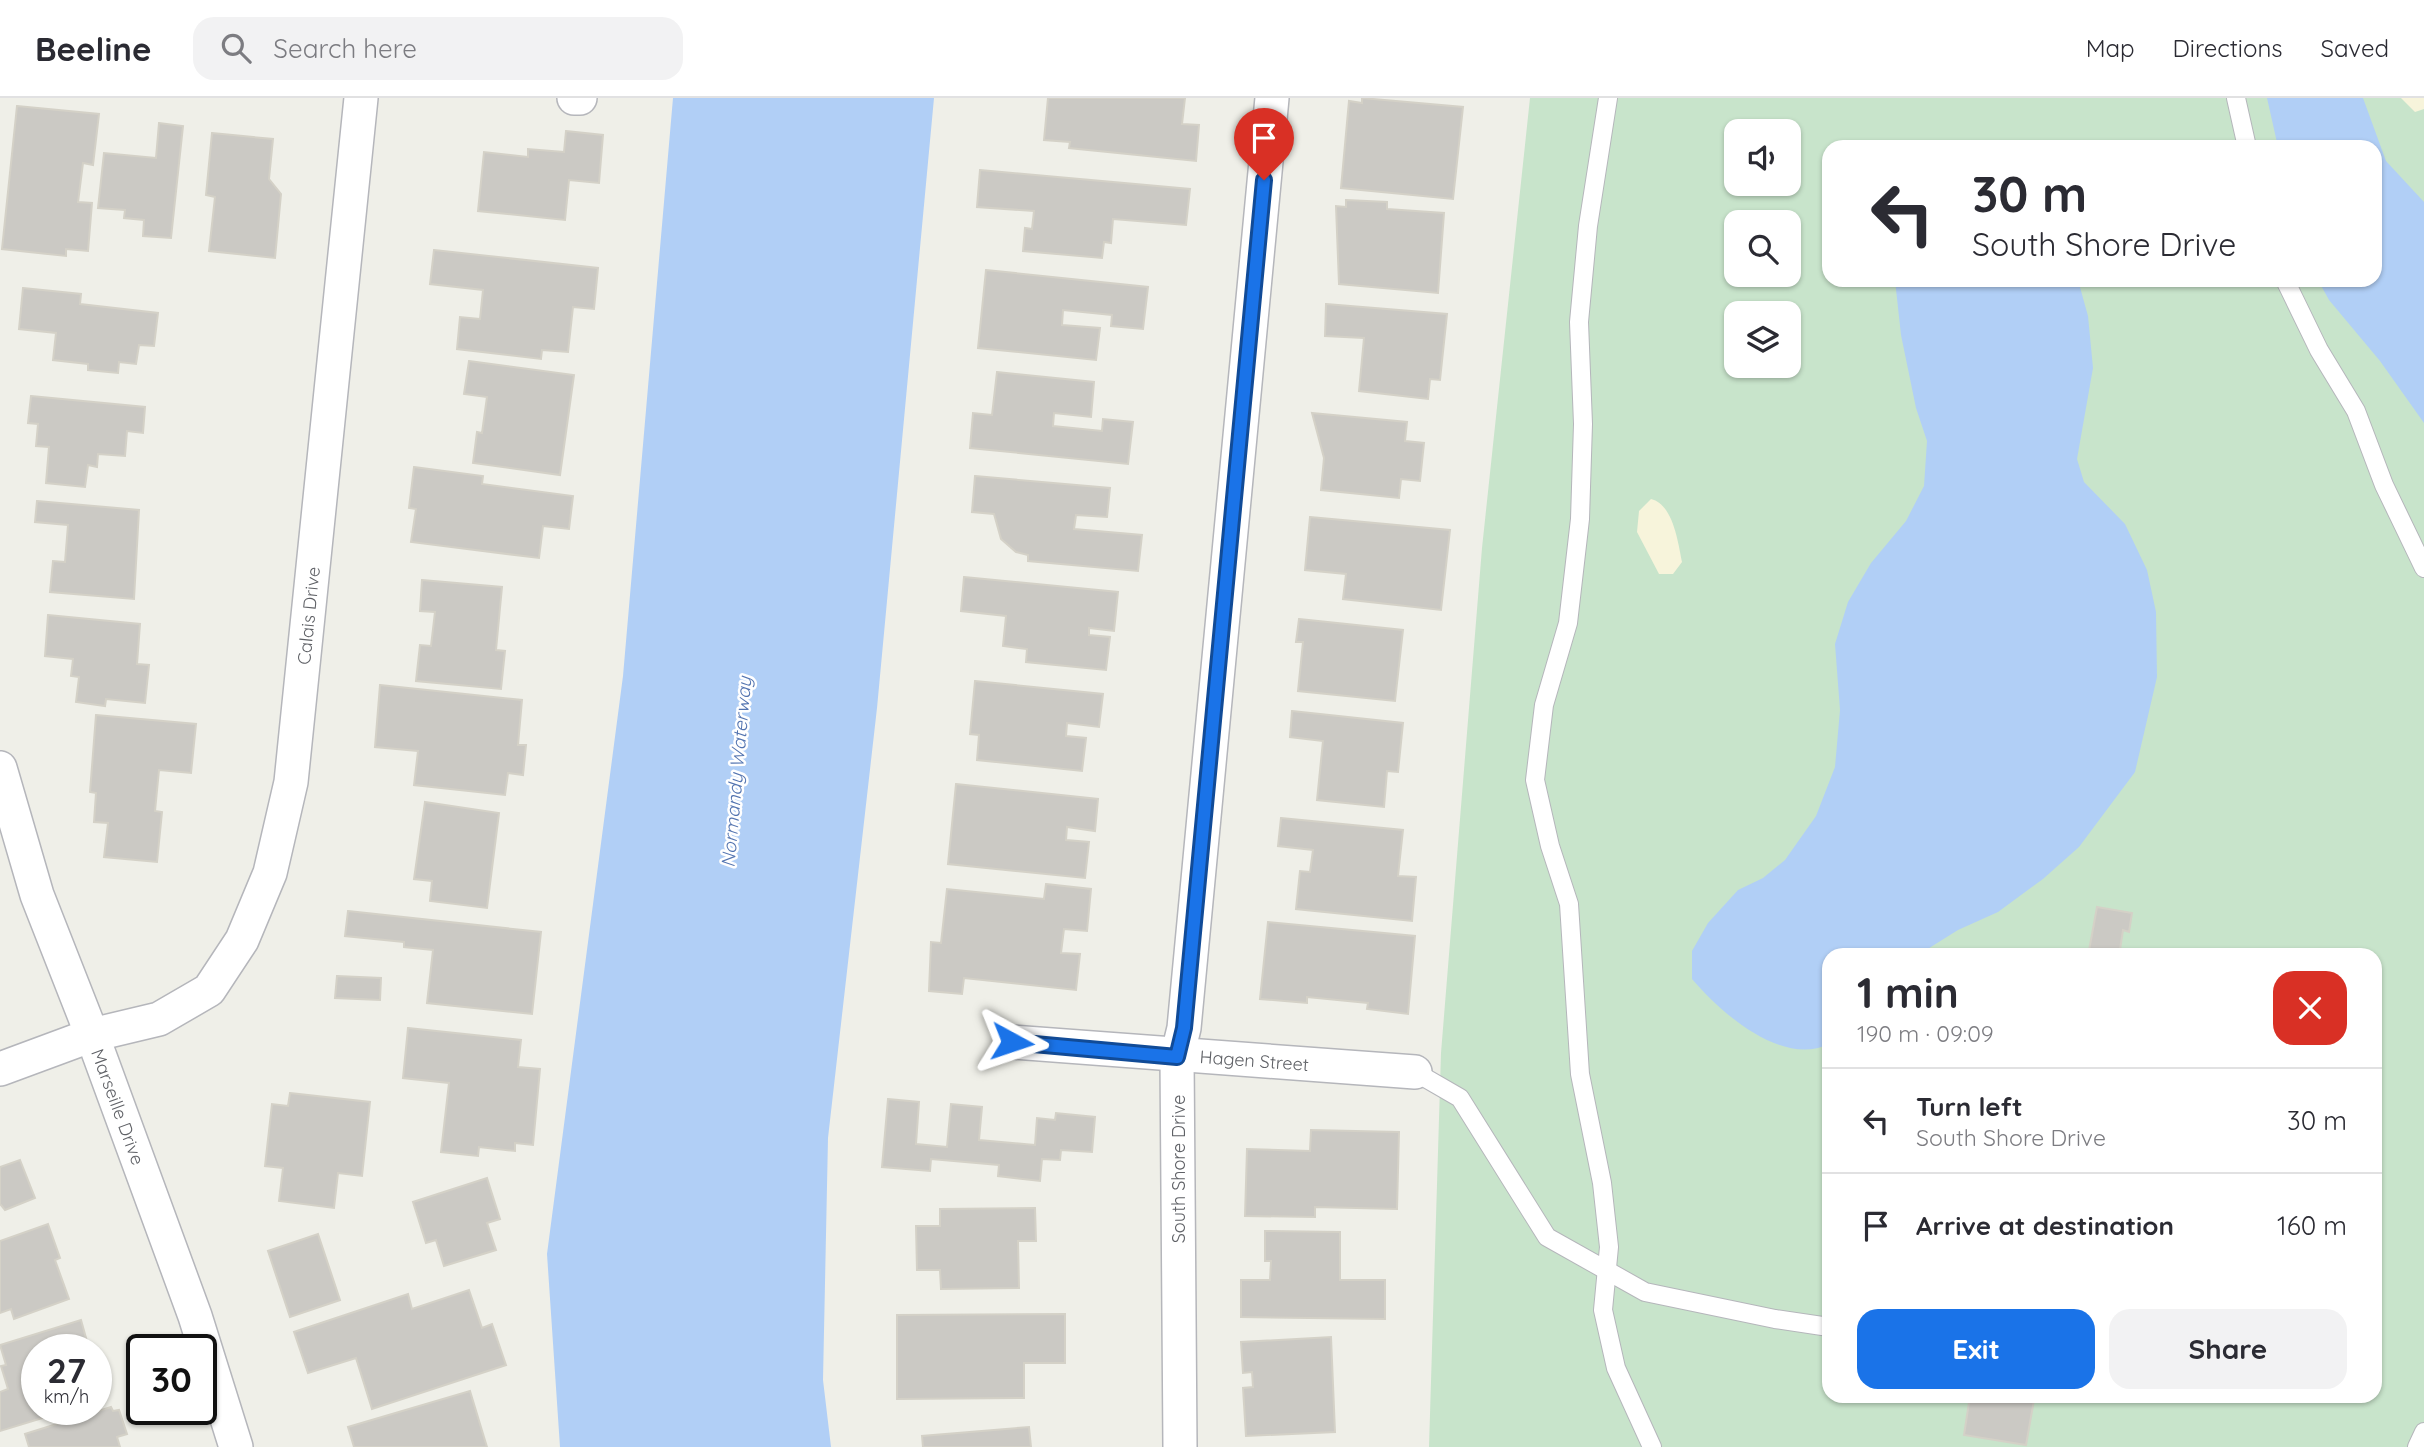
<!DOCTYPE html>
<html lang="en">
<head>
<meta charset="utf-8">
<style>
  body { margin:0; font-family:Quicksand,sans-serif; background:#f2f2f3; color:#2b2b33; height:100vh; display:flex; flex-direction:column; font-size:26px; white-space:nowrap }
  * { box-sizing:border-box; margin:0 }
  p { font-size:23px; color:#7c7c81 }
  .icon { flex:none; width:38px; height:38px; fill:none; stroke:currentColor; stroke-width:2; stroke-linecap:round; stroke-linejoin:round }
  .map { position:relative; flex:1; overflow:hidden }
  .sheet { position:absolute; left:1822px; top:850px; width:560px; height:455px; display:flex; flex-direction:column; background:#fff; border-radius:21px; box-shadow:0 2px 5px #0004 }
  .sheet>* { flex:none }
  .guide { position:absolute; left:1822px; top:42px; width:560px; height:147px; border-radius:21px; box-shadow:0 2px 5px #0004; background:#fff; color:#2b2b33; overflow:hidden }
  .tools { position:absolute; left:1724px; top:21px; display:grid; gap:14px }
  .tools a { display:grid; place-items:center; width:77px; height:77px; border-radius:14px; background:#fff; box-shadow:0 2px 5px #0004; font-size:35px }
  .speed { position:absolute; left:21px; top:1236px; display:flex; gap:14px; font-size:35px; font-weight:700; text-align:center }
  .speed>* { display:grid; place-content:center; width:91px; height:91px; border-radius:50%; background:#fff; box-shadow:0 2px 5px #0004; line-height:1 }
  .speed small { font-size:18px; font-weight:400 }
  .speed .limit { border:4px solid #111; border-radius:10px; background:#fff; color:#111 }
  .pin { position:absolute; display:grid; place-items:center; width:60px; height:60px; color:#fff; margin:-72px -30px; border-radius:50% 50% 50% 0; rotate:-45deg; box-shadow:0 0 7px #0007 }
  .pin .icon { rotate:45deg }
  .me { position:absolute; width:77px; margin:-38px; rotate:95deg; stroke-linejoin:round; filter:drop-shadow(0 0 5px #0008) }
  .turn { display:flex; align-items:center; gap:24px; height:147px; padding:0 35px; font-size:32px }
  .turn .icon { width:91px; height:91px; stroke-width:2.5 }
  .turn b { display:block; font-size:49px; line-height:60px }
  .round { display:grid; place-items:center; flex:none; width:74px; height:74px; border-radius:21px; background:#f2f2f3 }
  .headline { display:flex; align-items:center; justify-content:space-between; height:119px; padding:0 35px }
  h1 { font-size:42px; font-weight:800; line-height:52px }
  .primary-button { display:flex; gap:14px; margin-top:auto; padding:14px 35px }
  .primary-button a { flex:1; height:80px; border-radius:21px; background:#1a73e8; color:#fff; font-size:28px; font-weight:800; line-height:80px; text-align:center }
  .primary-button a+a { background:#f2f2f3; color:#2b2b33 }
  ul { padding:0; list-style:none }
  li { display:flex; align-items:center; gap:21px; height:105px; padding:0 35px; border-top:2px solid #e1e1e2 }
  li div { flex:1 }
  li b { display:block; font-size:26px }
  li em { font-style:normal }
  header { display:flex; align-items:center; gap:42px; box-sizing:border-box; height:98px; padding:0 35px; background:#fff; border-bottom:2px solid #e1e1e2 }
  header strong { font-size:33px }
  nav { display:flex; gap:38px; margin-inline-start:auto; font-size:24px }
  .search { width:490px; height:63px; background:#f2f2f3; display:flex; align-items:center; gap:18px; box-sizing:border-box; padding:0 24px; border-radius:21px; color:#7c7c81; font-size:26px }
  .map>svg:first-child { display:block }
  .green { fill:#c8e4cb; fill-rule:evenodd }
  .sand { fill:#f7f4db }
  .water { fill:#b1cff6 }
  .building { fill:#cbc9c4; stroke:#d4d1c7; stroke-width:2 }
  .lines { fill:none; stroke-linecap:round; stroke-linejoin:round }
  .service-casing { stroke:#b5b6bb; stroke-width:20 }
  .minor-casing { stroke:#b5b6bb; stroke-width:36 }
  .service { stroke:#fff; stroke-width:18 }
  .minor { stroke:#fff; stroke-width:33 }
  .route-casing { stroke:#114b97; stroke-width:18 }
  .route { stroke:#1a73e8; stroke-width:12 }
  .labels { text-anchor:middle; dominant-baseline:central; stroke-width:5; stroke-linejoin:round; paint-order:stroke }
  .street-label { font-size:18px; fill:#5f6166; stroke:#fff }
  .water-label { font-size:19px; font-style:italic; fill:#5374b0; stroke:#fff }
</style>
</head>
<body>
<header>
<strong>Beeline</strong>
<div class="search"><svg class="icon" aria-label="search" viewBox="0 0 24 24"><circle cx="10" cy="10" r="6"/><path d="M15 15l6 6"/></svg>Search here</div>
<nav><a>Map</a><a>Directions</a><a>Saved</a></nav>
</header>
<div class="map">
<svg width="2424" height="1349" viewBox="0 0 2424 1349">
  <rect width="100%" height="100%" fill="#efefe8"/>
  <path class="green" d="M 1530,0 L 2424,0 L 2424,1349 L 1429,1349 L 1441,955 L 1482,450 ZM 1736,33 L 1788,33 L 1788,86 L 1736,86 ZM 1829,49 L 2375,49 L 2375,182 L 1829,182 ZM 1736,124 L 1788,124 L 1788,177 L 1736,177 ZM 1736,215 L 1788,215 L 1788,268 L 1736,268 ZM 1829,858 L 2375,858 L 2375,1298 L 1829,1298 Z"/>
  <g class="sand">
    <path d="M 2401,0 L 2424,0 L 2424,11 L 2415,14 Z"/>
    <path d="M 1651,401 C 1673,406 1678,444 1682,464 L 1673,476 L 1659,476 L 1637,434 L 1639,413 Z"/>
  </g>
  <g class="water">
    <path d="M 673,0 L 934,0 L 877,610 L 828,1040 L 823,1282 L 831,1349 L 560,1349 L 547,1156 L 623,578 Z"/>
    <path d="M 2267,0 L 2363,0 L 2386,63 L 2424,104 L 2424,325 L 2380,263 L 2329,202 L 2318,182 L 2375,182 L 2375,49 L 2278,49 Z"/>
    <path d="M 1895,182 L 2078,182 L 2088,218 L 2093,270 L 2077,361 L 2084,384 L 2125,426 L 2147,472 L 2156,514 L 2157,579 L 2135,674 L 2079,749 L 2043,781 L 1998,814 L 1958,832 L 1918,857 L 1829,858 L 1829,946 C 1782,969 1721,915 1692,881 L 1692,853 L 1708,825 L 1738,792 L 1763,780 L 1785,762 L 1816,718 L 1835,669 L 1840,612 L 1835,546 L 1848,504 L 1871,465 L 1906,423 L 1924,388 L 1927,343 L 1916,310 L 1901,237 Z"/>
  </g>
  <g class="building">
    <path d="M 1048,0 L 1185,0 L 1182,26 L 1199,27 L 1196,63 L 1069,50 L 1070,44 L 1044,42 Z"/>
    <path d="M 1362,0 L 1463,9 L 1453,101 L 1341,90 L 1349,3 L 1362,5 Z"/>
    <path d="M 17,8 L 99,16 L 93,67 L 83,65 L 78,104 L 92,105 L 88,153 L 66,151 L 66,158 L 2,151 Z"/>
    <path d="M 159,25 L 183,28 L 171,140 L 143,138 L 144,122 L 124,120 L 125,112 L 98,110 L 104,55 L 156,60 Z"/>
    <path d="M 566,33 L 603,37 L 599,85 L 569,82 L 565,122 L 478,113 L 484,54 L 528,59 L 528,51 L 564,54 Z"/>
    <path d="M 212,35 L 273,41 L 269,81 L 281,96 L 275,160 L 209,153 L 215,99 L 206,97 Z"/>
    <path d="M 980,72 L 1190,91 L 1186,127 L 1113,121 L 1111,145 L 1104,144 L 1102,160 L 1023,153 L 1025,130 L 1032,131 L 1034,113 L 977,109 Z"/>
    <path d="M 1346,102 L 1387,104 L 1387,111 L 1444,115 L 1438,195 L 1339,186 L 1336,108 L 1346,109 Z"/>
    <path d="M 434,152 L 598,170 L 594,211 L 573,209 L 568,254 L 542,252 L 541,261 L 457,251 L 460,219 L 480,221 L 483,192 L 430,186 Z"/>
    <path d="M 986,172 L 1148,189 L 1143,231 L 1111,228 L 1112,217 L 1063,212 L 1062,227 L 1100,230 L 1096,262 L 978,250 Z"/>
    <path d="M 23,190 L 81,196 L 80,206 L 158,215 L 154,248 L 139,247 L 136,266 L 119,264 L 118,275 L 88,272 L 88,266 L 53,262 L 56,235 L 19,231 Z"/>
    <path d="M 1326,206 L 1447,216 L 1440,282 L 1430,281 L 1428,301 L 1359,293 L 1364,240 L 1325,238 Z"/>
    <path d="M 469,263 L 574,277 L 560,377 L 473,365 L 477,334 L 482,335 L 487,299 L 464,296 Z"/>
    <path d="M 997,274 L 1094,284 L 1091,319 L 1054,315 L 1053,328 L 1102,333 L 1103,321 L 1133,324 L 1128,366 L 970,350 L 973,315 L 992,317 Z"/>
    <path d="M 31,298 L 145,309 L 143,335 L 127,333 L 125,358 L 98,356 L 97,369 L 88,367 L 85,389 L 46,385 L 49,349 L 36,348 L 38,326 L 28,325 Z"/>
    <path d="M 1312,315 L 1407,324 L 1405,343 L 1424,345 L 1420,383 L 1401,381 L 1399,400 L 1321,392 L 1324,360 Z"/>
    <path d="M 414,369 L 483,378 L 482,386 L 573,398 L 569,431 L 543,428 L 539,460 L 411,444 L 416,411 L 409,410 Z"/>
    <path d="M 975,378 L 1110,390 L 1107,419 L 1076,417 L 1074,431 L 1142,437 L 1138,473 L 1028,463 L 1028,457 L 1016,454 L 1001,441 L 994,416 L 972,414 Z"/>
    <path d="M 37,403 L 139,412 L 134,501 L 50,494 L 53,463 L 65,464 L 68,427 L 35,424 Z"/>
    <path d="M 1310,419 L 1450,432 L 1441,512 L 1343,501 L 1346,476 L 1305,472 Z"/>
    <path d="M 964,479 L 1118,494 L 1114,533 L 1089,530 L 1089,537 L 1110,539 L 1106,572 L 1026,564 L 1027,551 L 1003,548 L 1006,518 L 961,513 Z"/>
    <path d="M 422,482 L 502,489 L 496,552 L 505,553 L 501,591 L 416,583 L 420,547 L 431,548 L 435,514 L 420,513 Z"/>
    <path d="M 48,517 L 140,526 L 137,566 L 149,567 L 145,605 L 106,601 L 105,608 L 76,604 L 79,579 L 71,578 L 73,561 L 45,558 Z"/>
    <path d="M 1299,521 L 1403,532 L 1395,603 L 1298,593 L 1303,544 L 1296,544 Z"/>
    <path d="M 975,583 L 1103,596 L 1099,629 L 1067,625 L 1066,638 L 1086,640 L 1082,673 L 977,662 L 979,637 L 970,636 Z"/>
    <path d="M 380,587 L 522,602 L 518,647 L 526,647 L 523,677 L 508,675 L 505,697 L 414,687 L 418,653 L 375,649 Z"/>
    <path d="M 1292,613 L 1403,625 L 1398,674 L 1387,673 L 1384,709 L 1317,702 L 1323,643 L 1290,639 Z"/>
    <path d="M 96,617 L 196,626 L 191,675 L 159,672 L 155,713 L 162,714 L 157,764 L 104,759 L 108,725 L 94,724 L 96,695 L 90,694 Z"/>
    <path d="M 956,686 L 1098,701 L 1095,733 L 1067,729 L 1066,742 L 1089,744 L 1085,780 L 948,766 Z"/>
    <path d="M 425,704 L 499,715 L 487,810 L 430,803 L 432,783 L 414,781 Z"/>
    <path d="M 1281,720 L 1403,732 L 1398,778 L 1416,779 L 1412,823 L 1296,811 L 1300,773 L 1310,774 L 1313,752 L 1278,748 Z"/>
    <path d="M 1046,786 L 1091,791 L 1087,833 L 1064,831 L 1061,855 L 1080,856 L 1076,892 L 964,880 L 962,896 L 929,893 L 931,844 L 941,845 L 947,791 L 1044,801 Z"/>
    <path d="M 2097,809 L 2132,815 L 2129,834 L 2123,832 L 2119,858 L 2088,858 Z"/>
    <path d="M 348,813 L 541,834 L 532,916 L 427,905 L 433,852 L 404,849 L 404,844 L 345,838 Z"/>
    <path d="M 1268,824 L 1415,838 L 1408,916 L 1367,911 L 1368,905 L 1307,899 L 1307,905 L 1260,901 Z"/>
    <path d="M 337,878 L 381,880 L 380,902 L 335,900 Z"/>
    <path d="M 408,930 L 521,942 L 518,969 L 540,971 L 533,1047 L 515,1045 L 515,1053 L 479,1049 L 478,1058 L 441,1054 L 449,985 L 403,980 Z"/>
    <path d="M 290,995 L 370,1004 L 362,1078 L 338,1075 L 334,1110 L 279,1103 L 283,1070 L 265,1068 L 272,1006 L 288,1008 Z"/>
    <path d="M 888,1001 L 919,1004 L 916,1046 L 947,1049 L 951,1006 L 982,1009 L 979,1042 L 1035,1047 L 1037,1020 L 1055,1022 L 1056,1015 L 1095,1019 L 1092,1054 L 1061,1052 L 1060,1062 L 1042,1061 L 1040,1083 L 998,1078 L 999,1067 L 931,1061 L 930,1073 L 882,1069 Z"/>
    <path d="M 1311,1032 L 1399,1034 L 1397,1111 L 1315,1109 L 1315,1119 L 1245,1118 L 1247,1051 L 1310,1053 Z"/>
    <path d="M 20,1062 L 35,1100 L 5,1112 L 0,1106 L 0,1069 Z"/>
    <path d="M 487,1080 L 500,1121 L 487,1125 L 496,1152 L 444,1168 L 436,1142 L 426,1145 L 413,1104 Z"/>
    <path d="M 1035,1110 L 1036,1143 L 1018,1143 L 1019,1190 L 941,1191 L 940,1172 L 917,1172 L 916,1128 L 940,1128 L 940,1111 Z"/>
    <path d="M 48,1126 L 60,1160 L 55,1162 L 69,1201 L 14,1221 L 11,1211 L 0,1215 L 0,1143 Z"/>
    <path d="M 1265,1133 L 1340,1134 L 1340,1182 L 1385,1182 L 1385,1221 L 1241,1219 L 1241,1182 L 1270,1182 L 1271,1163 L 1265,1163 Z"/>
    <path d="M 318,1136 L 340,1202 L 290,1219 L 268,1153 Z"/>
    <path d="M 469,1192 L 482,1230 L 492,1226 L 506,1267 L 372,1311 L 356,1260 L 308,1275 L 294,1234 L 408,1196 L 412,1211 Z"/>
    <path d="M 1065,1216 L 1065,1265 L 1024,1265 L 1024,1300 L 897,1301 L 897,1217 Z"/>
    <path d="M 81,1222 L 88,1247 L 82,1248 L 83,1251 L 37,1251 L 37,1311 L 72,1311 L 0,1333 L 0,1294 L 8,1291 L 1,1268 L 6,1267 L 0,1247 Z"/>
    <path d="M 1331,1239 L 1335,1334 L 1246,1338 L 1243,1290 L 1253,1289 L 1252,1274 L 1243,1275 L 1241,1244 Z"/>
    <path d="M 470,1293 L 487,1349 L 354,1349 L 348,1329 Z"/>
    <path d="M 1970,1298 L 2034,1302 L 2026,1347 L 1964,1337 Z"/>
    <path d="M 111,1309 L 113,1313 L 119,1312 L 127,1336 L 117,1339 L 120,1349 L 29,1349 L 25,1336 Z"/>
    <path d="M 1029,1329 L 1031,1349 L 923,1349 L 922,1338 Z"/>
  </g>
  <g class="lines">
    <g class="service-casing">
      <g id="service">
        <path d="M 1608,0 L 1588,128 L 1579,224 L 1583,326 L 1580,421 L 1568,525 L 1544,607 L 1535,682 L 1550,748 L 1569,806 L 1580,976 L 1602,1085 L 1609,1149 L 1603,1212 L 1616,1270 L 1652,1349"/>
        <path d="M 2236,0 L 2247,49"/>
        <path d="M 2285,182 L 2319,252 L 2356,313 L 2384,387 L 2424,470"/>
        <path d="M 1415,974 L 1460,1000 L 1547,1139 L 1645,1194 L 1775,1221 L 1829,1229"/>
        <path d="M 2417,1349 L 2424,1334"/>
      </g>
    </g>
    <g class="minor-casing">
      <g id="minor">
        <path d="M 574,0 L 580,0"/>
        <path id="s1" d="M 0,670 L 37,797 L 92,937 L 195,1218 L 236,1349"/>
        <path id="s2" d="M 1012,944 L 1415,974"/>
        <path id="s3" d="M 0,971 L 92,937 L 159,921 L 209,892 L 242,842 L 270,775 L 291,684 L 361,0"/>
        <path d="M 1180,1349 L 1177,959 L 1184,930 L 1272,0"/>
      </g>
    </g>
    <use href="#service" class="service"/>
    <use href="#minor" class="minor"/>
  </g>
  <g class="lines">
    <g class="route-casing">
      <path id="route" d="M 1012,944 L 1177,959 L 1184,930 L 1264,82"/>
    </g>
    <use href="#route" class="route"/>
  </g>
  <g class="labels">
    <g class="street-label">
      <text stroke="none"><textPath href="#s3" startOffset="618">Calais Drive</textPath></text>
      <text stroke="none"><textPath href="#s2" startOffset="243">Hagen Street</textPath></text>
      <text stroke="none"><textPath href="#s1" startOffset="359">Marseille Drive</textPath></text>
      <text transform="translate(1178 1071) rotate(-90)">South Shore Drive</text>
    </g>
    <g class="water-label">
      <text transform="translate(736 674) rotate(-85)">Normandy Waterway</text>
    </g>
  </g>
</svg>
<div class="tools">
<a><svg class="icon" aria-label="sound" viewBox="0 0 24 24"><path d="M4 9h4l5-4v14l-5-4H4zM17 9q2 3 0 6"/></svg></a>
<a><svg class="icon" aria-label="search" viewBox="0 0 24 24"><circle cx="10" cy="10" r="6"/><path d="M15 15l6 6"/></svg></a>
<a><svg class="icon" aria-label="layers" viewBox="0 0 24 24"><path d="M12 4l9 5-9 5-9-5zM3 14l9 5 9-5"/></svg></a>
</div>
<div class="speed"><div>27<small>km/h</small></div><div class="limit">30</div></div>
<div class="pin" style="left:1264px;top:82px;background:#d93025"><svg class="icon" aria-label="arrive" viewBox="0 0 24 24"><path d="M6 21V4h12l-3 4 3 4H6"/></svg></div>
<svg class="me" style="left:1012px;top:944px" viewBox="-20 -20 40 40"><path d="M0-17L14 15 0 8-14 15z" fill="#1a73e8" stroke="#fff" stroke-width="4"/></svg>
<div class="guide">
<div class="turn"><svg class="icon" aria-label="left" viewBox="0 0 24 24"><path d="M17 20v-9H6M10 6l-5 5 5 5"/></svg><div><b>30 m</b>South Shore Drive</div></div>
</div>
<section class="sheet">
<div class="headline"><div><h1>1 min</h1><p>190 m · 09:09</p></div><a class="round" style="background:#d93025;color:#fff"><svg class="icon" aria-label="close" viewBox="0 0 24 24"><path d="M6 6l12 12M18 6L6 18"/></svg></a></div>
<ul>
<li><svg class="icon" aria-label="left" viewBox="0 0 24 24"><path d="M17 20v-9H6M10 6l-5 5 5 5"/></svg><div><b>Turn left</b><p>South Shore Drive</p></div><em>30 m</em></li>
<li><svg class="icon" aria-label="arrive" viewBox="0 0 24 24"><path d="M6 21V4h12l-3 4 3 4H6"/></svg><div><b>Arrive at destination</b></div><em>160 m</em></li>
</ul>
<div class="primary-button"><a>Exit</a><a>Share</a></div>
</section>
</div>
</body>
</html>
